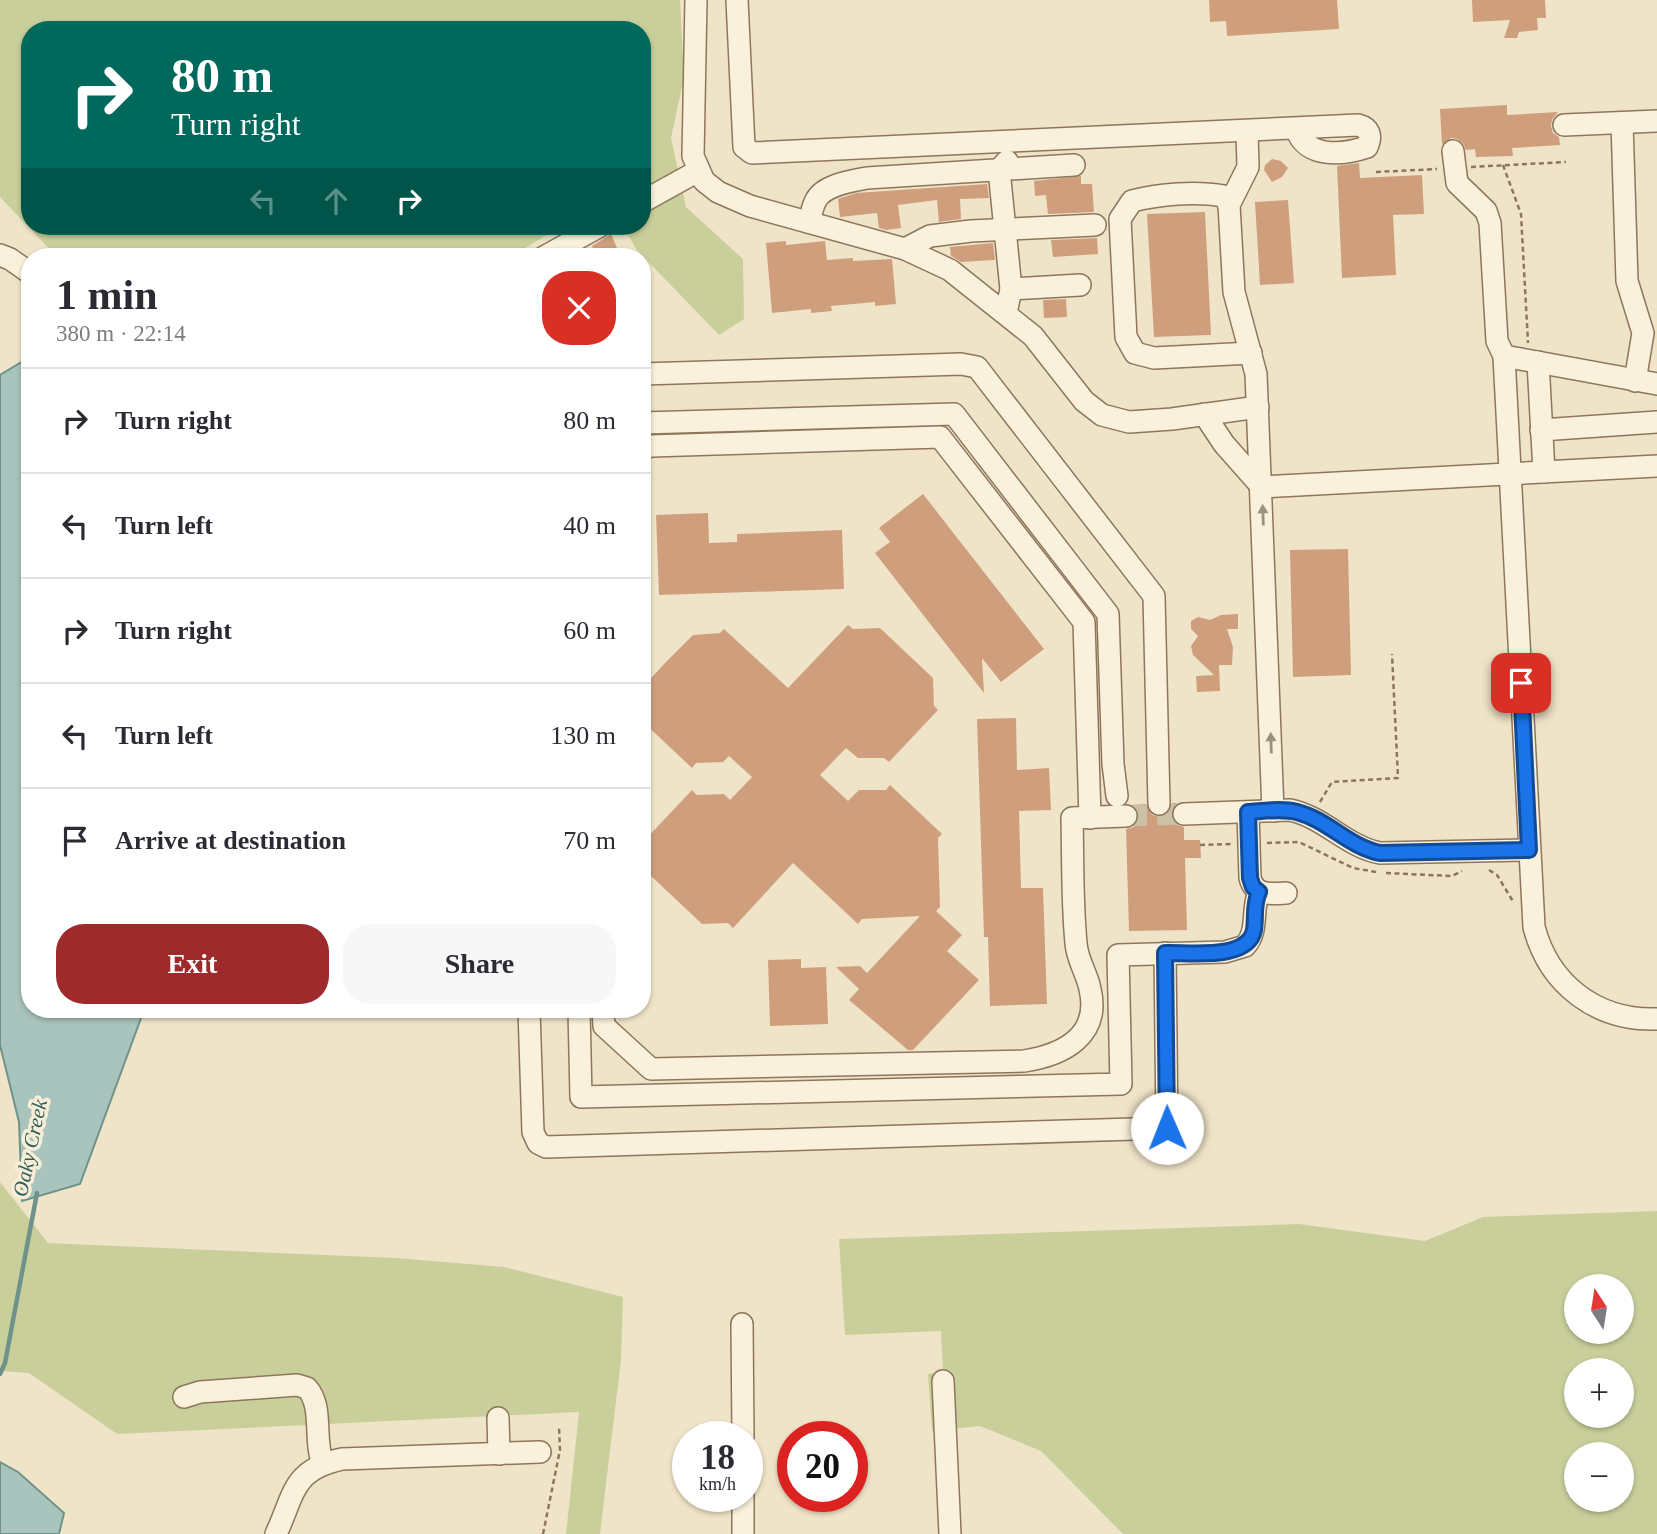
<!DOCTYPE html>
<html lang="en">
<head>
<meta charset="utf-8">
<style>
  body { margin:0; font-family:Georgia,serif; background:#f7f7f7; color:#2b2b33; height:100vh; display:flex; flex-direction:column; font-size:26px; white-space:nowrap }
  * { box-sizing:border-box; margin:0 }
  p { font-size:23px; color:#7c7c81 }
  .icon { flex:none; width:38px; height:38px; fill:none; stroke:currentColor; stroke-width:2; stroke-linecap:round; stroke-linejoin:round }
  .map { position:relative; flex:1; overflow:hidden }
  .panel { position:absolute; left:21px; top:248px; width:630px; height:770px; display:flex; flex-direction:column; background:#fff; border-radius:28px; box-shadow:0 2px 5px #0004 }
  .panel>* { flex:none }
  .guide { position:absolute; left:21px; top:21px; width:630px; height:214px; border-radius:28px; box-shadow:0 2px 5px #0004; background:#00695c; color:#fff; overflow:hidden }
  .needle { width:46px; rotate:348deg }
  .fabs { position:absolute; left:1564px; top:1274px; display:grid; gap:14px }
  .fabs a { display:grid; place-items:center; width:70px; height:70px; border-radius:50%; background:#fff; box-shadow:0 2px 5px #0004; font-size:35px }
  .speed { position:absolute; left:672px; top:1421px; display:flex; gap:14px; font-size:35px; font-weight:700; text-align:center }
  .speed>* { display:grid; place-content:center; width:91px; height:91px; border-radius:50%; background:#fff; box-shadow:0 2px 5px #0004; line-height:1 }
  .speed small { font-size:18px; font-weight:400 }
  .speed .limit { border:10px solid #d22; background:#fff; color:#111 }
  .pin { position:absolute; display:grid; place-items:center; width:60px; height:60px; color:#fff; margin:-30px; border-radius:14px; box-shadow:0 4px 10px #0006 }
  .me { position:absolute; width:77px; margin:-38px; rotate:359deg; stroke-linejoin:round; filter:drop-shadow(0 0 5px #0008) }
  .turn { display:flex; align-items:center; gap:24px; height:147px; padding:0 35px; font-size:32px }
  .turn .icon { width:91px; height:91px; stroke-width:2.5 }
  .turn b { display:block; font-size:49px; line-height:60px }
  .lanes { display:flex; align-items:center; height:66px; padding:0 35px; background:#0003; justify-content:center; gap:35px; direction:ltr }
  .lanes .off { opacity:.35 }
  .round { display:grid; place-items:center; flex:none; width:74px; height:74px; border-radius:28px; background:#f7f7f7 }
  .summary { display:flex; align-items:center; justify-content:space-between; height:119px; padding:0 35px }
  h1 { font-size:42px; font-weight:700; line-height:52px }
  .action { display:flex; gap:14px; margin-top:auto; padding:14px 35px }
  .action a { flex:1; height:80px; border-radius:28px; background:#9e2a2b; color:#fff; font-size:28px; font-weight:700; line-height:80px; text-align:center }
  .action a+a { background:#f7f7f7; color:#2b2b33 }
  ul { padding:0; list-style:none }
  li { display:flex; align-items:center; gap:21px; height:105px; padding:0 35px; border-top:2px solid #e1e1e2 }
  li div { flex:1 }
  li b { display:block; font-size:26px }
  li em { font-style:normal }
  .map>svg:first-child { display:block }
  .green { fill:#c9cf9b; fill-rule:evenodd }
  .water { fill:#a9c4bc; stroke:#6f938a; stroke-width:2 }
  .lines { fill:none; stroke-linecap:round; stroke-linejoin:round }
  .stream { stroke:#6f938a; stroke-width:4.5 }
  .building { fill:#cf9f7d }
  .minor-tunnel { stroke:#ccc0a6; stroke-width:21; stroke-dasharray:21 10; stroke-linecap:butt }
  .minor-casing { stroke:#8d765c; stroke-width:24 }
  .path { stroke:#8d765c; stroke-width:2.5; stroke-dasharray:5 3.5; stroke-linecap:butt }
  .minor { stroke:#faf1dc; stroke-width:21 }
  .oneway { fill:#9c907e }
  .route-casing { stroke:#114b97; stroke-width:18 }
  .route { stroke:#1a73e8; stroke-width:12 }
  .labels { text-anchor:middle; dominant-baseline:central; stroke-width:7; stroke-linejoin:round; paint-order:stroke }
  .water-label { font-size:21px; font-style:italic; fill:#2f5d5a; stroke:#f7eed8 }
</style>
</head>
<body>
<div class="map">
<svg width="1657" height="1534" viewBox="0 0 1657 1534">
  <rect width="100%" height="100%" fill="#f0e4c8"/>
  <g class="green">
    <path d="M 0,0 L 680,0 L 684,78 L 671,138 L 686,207 L 743,259 L 744,319 L 719,335 L 636,249 L 623,226 L 642,226 L 642,30 L 30,30 L 30,226 L 562,226 L 510,257 L 57,257 L 0,197 Z"/>
    <path d="M 0,1182 L 48,1243 L 396,1258 L 504,1267 L 623,1297 L 621,1360 L 600,1534 L 566,1534 L 579,1412 L 117,1434 L 29,1373 L 0,1371 Z"/>
    <path d="M 1657,1211 L 1657,1534 L 1123,1534 L 1041,1451 L 980,1426 L 932,1431 L 928,1374 L 943,1372 L 941,1331 L 845,1335 L 839,1239 L 1299,1224 L 1425,1241 L 1483,1217 ZM 1577,1286 L 1622,1286 L 1622,1332 L 1577,1332 ZM 1577,1370 L 1622,1370 L 1622,1416 L 1577,1416 ZM 1577,1454 L 1622,1454 L 1622,1500 L 1577,1500 Z"/>
  </g>
  <g class="water">
    <path d="M 30,357 L 30,1010 L 144,1010 L 80,1184 L 22,1201 L 19,1122 L 0,1045 L 0,375 Z"/>
    <path d="M 0,1462 L 18,1472 L 64,1513 L 59,1534 L 0,1534 Z"/>
  </g>
  <g class="lines">
    <path class="stream" d="M 0,1374 L 5,1363 L 37,1193"/>
  </g>
  <g class="building">
    <path d="M 1209,0 L 1337,0 L 1339,29 L 1227,36 L 1226,21 L 1210,22 Z"/>
    <path d="M 1472,0 L 1545,0 L 1546,18 L 1537,18 L 1538,30 L 1519,32 L 1517,38 L 1504,38 L 1510,20 L 1473,22 Z"/>
    <path d="M 1507,105 L 1507,115 L 1558,112 L 1552,120 L 1551,126 L 1553,133 L 1559,137 L 1560,145 L 1512,148 L 1513,156 L 1476,157 L 1475,149 L 1466,150 L 1463,143 L 1457,139 L 1451,138 L 1442,145 L 1440,109 Z"/>
    <path d="M 1272,159 L 1281,161 L 1288,168 L 1282,177 L 1272,182 L 1264,170 L 1265,165 Z"/>
    <path d="M 1359,163 L 1360,178 L 1422,175 L 1424,214 L 1393,215 L 1396,275 L 1342,278 L 1337,166 Z"/>
    <path d="M 1081,176 L 1081,184 L 1092,184 L 1094,212 L 1048,214 L 1046,195 L 1035,196 L 1034,181 Z"/>
    <path d="M 987,184 L 989,198 L 960,199 L 961,219 L 939,222 L 937,200 L 898,205 L 901,228 L 886,230 L 879,228 L 877,213 L 840,217 L 838,199 L 856,193 Z"/>
    <path d="M 1288,200 L 1294,283 L 1260,285 L 1255,202 Z"/>
    <path d="M 1205,212 L 1211,335 L 1154,337 L 1147,214 Z"/>
    <path d="M 611,234 L 621,257 L 597,257 L 592,246 Z"/>
    <path d="M 1097,238 L 1098,254 L 1053,257 L 1051,240 Z"/>
    <path d="M 786,241 L 786,245 L 825,241 L 827,260 L 853,258 L 853,261 L 892,259 L 896,304 L 875,306 L 875,302 L 831,306 L 832,311 L 811,313 L 811,309 L 772,313 L 766,243 Z"/>
    <path d="M 993,243 L 995,260 L 961,262 L 951,256 L 950,247 Z"/>
    <path d="M 1066,299 L 1067,317 L 1044,318 L 1043,300 Z"/>
    <path d="M 923,494 L 1044,649 L 1001,682 L 982,658 L 984,693 L 875,553 L 890,542 L 879,528 Z"/>
    <path d="M 708,513 L 709,543 L 737,542 L 737,534 L 842,530 L 844,589 L 659,595 L 656,515 Z"/>
    <path d="M 1348,549 L 1351,675 L 1293,677 L 1290,550 Z"/>
    <path d="M 1238,614 L 1238,629 L 1227,629 L 1233,647 L 1232,665 L 1219,665 L 1220,691 L 1197,692 L 1196,676 L 1214,675 L 1193,655 L 1191,646 L 1198,636 L 1191,629 L 1191,621 L 1198,617 L 1210,620 L 1221,615 Z"/>
    <path d="M 848,625 L 853,629 L 880,628 L 933,678 L 934,706 L 938,710 L 889,762 L 884,758 L 858,758 L 846,748 L 820,775 L 848,801 L 859,790 L 886,790 L 890,785 L 942,834 L 938,838 L 940,907 L 936,911 L 962,935 L 947,951 L 979,980 L 913,1050 L 908,1050 L 849,1000 L 859,989 L 836,967 L 860,966 L 867,973 L 920,916 L 862,919 L 858,924 L 793,863 L 733,928 L 728,923 L 702,924 L 649,874 L 648,847 L 643,842 L 692,790 L 697,795 L 724,794 L 730,800 L 752,777 L 729,756 L 723,762 L 696,763 L 692,768 L 642,721 L 643,687 L 665,663 L 693,635 L 720,633 L 724,629 L 788,688 Z"/>
    <path d="M 1016,718 L 1017,770 L 1049,768 L 1051,810 L 1019,811 L 1021,888 L 1043,888 L 1047,1004 L 990,1006 L 988,937 L 984,937 L 977,719 Z"/>
    <path d="M 1172,803 L 1177,803 L 1172,809 L 1173,820 L 1177,825 L 1184,827 L 1184,840 L 1200,840 L 1201,858 L 1185,858 L 1187,930 L 1129,931 L 1126,829 L 1134,827 L 1139,816 L 1137,810 L 1132,805 L 1146,804 L 1152,815 L 1160,817 L 1170,811 Z"/>
    <path d="M 801,959 L 801,968 L 826,967 L 828,1024 L 770,1026 L 768,960 Z"/>
  </g>
  <g class="lines">
    <path class="minor-tunnel" d="M 1126,816 L 1184,814"/>
    <g class="minor-casing">
      <g id="minor">
        <path d="M 696,0 L 693,156 L 704,181 L 718,192 L 750,206 L 905,249 L 950,270 L 1033,336 L 1084,401 L 1102,415 L 1129,422 L 1172,419 L 1258,407"/>
        <path d="M 737,0 L 744,147 L 752,153 L 1358,125 C 1370,128 1372,136 1367,147 C 1343,155 1305,159 1296,128"/>
        <path d="M 1622,123 L 1627,281 L 1643,333 L 1635,381"/>
        <path d="M 1564,125 L 1657,121"/>
        <path d="M 1247,131 L 1248,167 L 1229,205 L 1234,292 L 1256,374 L 1273,811"/>
        <path d="M 1453,151 L 1457,183 L 1486,211 L 1490,223 L 1497,341 L 1504,356 L 1534,927 C 1549,985 1597,1021 1657,1019"/>
        <path d="M 642,202 L 698,171"/>
        <path d="M 1229,205 L 1224,196 C 1195,191 1160,194 1132,201 L 1120,219 L 1126,337 L 1135,353 L 1154,358 L 1251,353"/>
        <path d="M 809,222 C 811,216 812,207 816,200 C 824,185 851,181 867,178 L 1074,165"/>
        <path d="M 905,249 L 930,236 L 971,231 L 1095,225"/>
        <path d="M 0,255 L 10,259 L 30,273"/>
        <path d="M 544,257 L 600,226"/>
        <path d="M 1011,289 L 1080,285"/>
        <path d="M 1006,313 L 1011,289 L 999,170 L 1007,161"/>
        <path d="M 1504,356 L 1657,384"/>
        <path d="M 1538,362 L 1544,472"/>
        <path d="M 642,374 L 961,364 L 977,367 L 1154,596 L 1159,804"/>
        <path d="M 1204,414 L 1224,444 L 1262,487 L 1657,466"/>
        <path d="M 642,423 L 954,414 L 1108,614 L 1113,764 L 1117,796"/>
        <path d="M 1541,430 L 1657,422"/>
        <path d="M 642,449 L 651,446 L 940,437 L 1084,622 L 1090,818"/>
        <path d="M 1248,812 L 1250,878 C 1255,896 1269,894 1286,893"/>
        <path d="M 1184,814 L 1290,810 C 1324,817 1347,847 1380,853 L 1529,850"/>
        <path d="M 529,1010 L 533,1132 L 538,1143 L 546,1147 L 1167,1128 L 1165,953"/>
        <path d="M 579,1010 L 581,1097 L 1121,1084 L 1118,955 L 1225,952 L 1245,946 C 1259,931 1251,910 1259,892"/>
        <path d="M 603,1010 L 604,1026 L 651,1069 L 1024,1061 C 1063,1055 1101,1036 1090,989 C 1087,973 1077,960 1076,943 C 1072,902 1073,860 1072,818 L 1126,816"/>
        <path d="M 742,1324 L 743,1437"/>
        <path d="M 943,1381 L 950,1534"/>
        <path d="M 184,1397 L 200,1392 L 297,1385 L 307,1388 C 324,1407 313,1440 323,1463"/>
        <path d="M 498,1418 L 499,1454"/>
        <path d="M 743,1496 L 743,1534"/>
        <path d="M 276,1534 C 295,1493 292,1470 342,1459 L 540,1452"/>
      </g>
    </g>
    <g class="path">
      <path d="M 1503,165 L 1521,214 L 1528,343"/>
      <path d="M 1471,167 L 1566,162"/>
      <path d="M 1376,172 L 1437,169"/>
      <path d="M 1320,802 L 1332,782 L 1398,778 L 1392,654"/>
      <path d="M 1267,843 L 1299,842 L 1353,868 L 1376,872"/>
      <path d="M 1200,845 L 1232,844"/>
      <path d="M 1489,870 L 1497,875 L 1514,903"/>
      <path d="M 1386,873 L 1452,876 L 1462,871"/>
      <path d="M 543,1534 L 560,1450 L 559,1427"/>
    </g>
    <use href="#minor" class="minor"/>
  </g>
  <defs><path id="oneway-solid" d="M-6-.8H1V-3.2L6.5 0L1 3.2V.8H-6Z" transform="scale(1.75)"/></defs>
  <g class="oneway">
    <use href="#oneway-solid" transform="translate(1263 515) rotate(-92)"/>
    <use href="#oneway-solid" transform="translate(1271 743) rotate(-92)"/>
  </g>
  <g class="lines">
    <g class="route-casing">
      <path id="route" d="M 1167,1128 L 1165,953 C 1189,952 1248,961 1254,930 C 1256,917 1253,905 1259,892 L 1253,887 L 1250,878 L 1248,812 C 1264,811 1282,808 1297,812 C 1328,820 1349,847 1380,853 L 1529,850 L 1521,683"/>
    </g>
    <use href="#route" class="route"/>
  </g>
  <g class="labels">
    <g class="water-label">
      <text transform="translate(30 1148) rotate(-78)">Oaky Creek</text>
    </g>
  </g>
</svg>
<div class="fabs">
<a><svg class="needle" viewBox="-14 -14 28 28"><path d="M0-13l5 13h-10z" fill="#e53935"/><path d="M0 13l5-13h-10z" fill="#7c7c81"/></svg></a>
<a>+</a>
<a>−</a>
</div>
<div class="speed"><div>18<small>km/h</small></div><div class="limit">20</div></div>
<div class="pin" style="left:1521px;top:683px;background:#d93025"><svg class="icon" aria-label="arrive" viewBox="0 0 24 24"><path d="M6 21V4h12l-3 4 3 4H6"/></svg></div>
<svg class="me" style="left:1167px;top:1128px" viewBox="-20 -20 40 40"><circle r="19" fill="#fff"/><path d="M0-13L10 11 0 6-10 11z" fill="#1a73e8"/></svg>
<div class="guide">
<div class="turn"><svg class="icon" aria-label="right" viewBox="0 0 24 24"><path d="M7 20v-9h11M14 6l5 5-5 5"/></svg><div><b>80 m</b>Turn right</div></div>
<div class="lanes"><svg class="icon off" aria-label="left" viewBox="0 0 24 24"><path d="M17 20v-9H6M10 6l-5 5 5 5"/></svg><svg class="icon off" aria-label="ahead" viewBox="0 0 24 24"><path d="M12 20V5M6 11l6-6 6 6"/></svg><svg class="icon" aria-label="right" viewBox="0 0 24 24"><path d="M7 20v-9h11M14 6l5 5-5 5"/></svg></div>
</div>
<section class="panel">
<div class="summary"><div><h1>1 min</h1><p>380 m · 22:14</p></div><a class="round" style="background:#d93025;color:#fff"><svg class="icon" aria-label="close" viewBox="0 0 24 24"><path d="M6 6l12 12M18 6L6 18"/></svg></a></div>
<ul>
<li><svg class="icon" aria-label="right" viewBox="0 0 24 24"><path d="M7 20v-9h11M14 6l5 5-5 5"/></svg><div><b>Turn right</b></div><em>80 m</em></li>
<li><svg class="icon" aria-label="left" viewBox="0 0 24 24"><path d="M17 20v-9H6M10 6l-5 5 5 5"/></svg><div><b>Turn left</b></div><em>40 m</em></li>
<li><svg class="icon" aria-label="right" viewBox="0 0 24 24"><path d="M7 20v-9h11M14 6l5 5-5 5"/></svg><div><b>Turn right</b></div><em>60 m</em></li>
<li><svg class="icon" aria-label="left" viewBox="0 0 24 24"><path d="M17 20v-9H6M10 6l-5 5 5 5"/></svg><div><b>Turn left</b></div><em>130 m</em></li>
<li><svg class="icon" aria-label="arrive" viewBox="0 0 24 24"><path d="M6 21V4h12l-3 4 3 4H6"/></svg><div><b>Arrive at destination</b></div><em>70 m</em></li>
</ul>
<div class="action"><a>Exit</a><a>Share</a></div>
</section>
</div>
</body>
</html>
